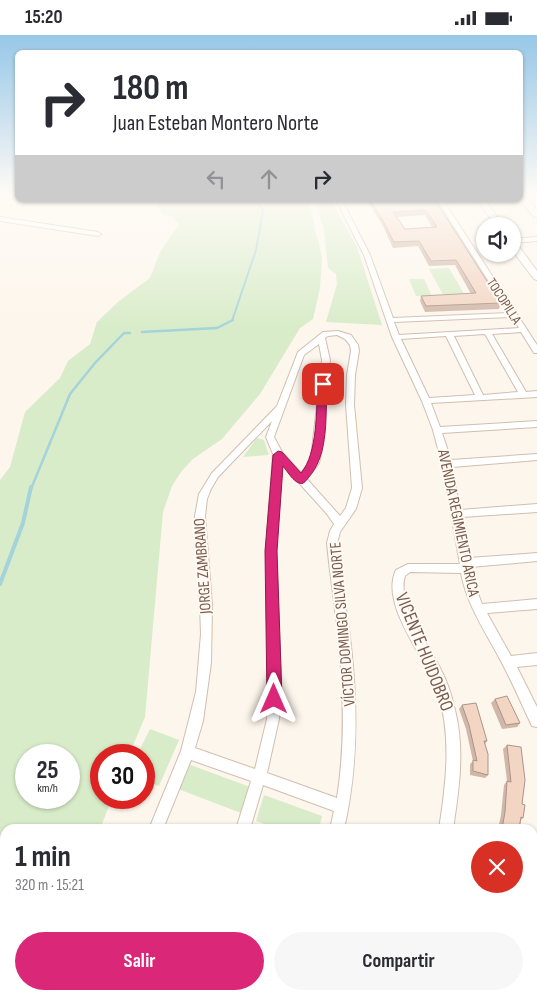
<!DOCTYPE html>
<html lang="es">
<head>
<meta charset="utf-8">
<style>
  body { margin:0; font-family:"Sofia Sans Condensed",sans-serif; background:#f7f7f7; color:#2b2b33; height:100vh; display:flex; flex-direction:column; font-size:19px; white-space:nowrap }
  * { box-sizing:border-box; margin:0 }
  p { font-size:16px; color:#7c7c81 }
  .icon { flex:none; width:28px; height:28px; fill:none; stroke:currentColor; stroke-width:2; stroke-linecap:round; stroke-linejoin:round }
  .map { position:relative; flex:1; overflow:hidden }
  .drawer { position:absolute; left:0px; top:789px; width:538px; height:176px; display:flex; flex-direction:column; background:#fff; border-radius:15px 15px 0 0; box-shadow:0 1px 4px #0004 }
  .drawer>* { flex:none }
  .hud { position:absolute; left:15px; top:15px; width:508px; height:152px; border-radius:8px; box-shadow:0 1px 4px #0004; background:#fff; color:#2b2b33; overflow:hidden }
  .fabs { position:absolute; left:476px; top:182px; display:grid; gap:10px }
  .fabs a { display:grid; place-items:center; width:45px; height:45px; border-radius:50%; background:#fff; box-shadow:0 1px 4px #0004; font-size:25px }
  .speed { position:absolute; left:15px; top:709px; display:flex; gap:10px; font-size:25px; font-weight:700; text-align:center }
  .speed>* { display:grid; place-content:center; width:65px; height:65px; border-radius:50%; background:#fff; box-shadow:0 1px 4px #0004; line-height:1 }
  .speed small { font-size:12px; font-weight:400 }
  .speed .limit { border:8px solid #d22; background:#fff; color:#111 }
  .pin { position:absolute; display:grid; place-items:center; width:42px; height:42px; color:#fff; margin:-21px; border-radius:10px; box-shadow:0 2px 8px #0006 }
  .me { position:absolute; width:55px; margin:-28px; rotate:0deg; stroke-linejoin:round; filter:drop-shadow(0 0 4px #0008) }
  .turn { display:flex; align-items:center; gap:18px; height:105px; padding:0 15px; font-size:22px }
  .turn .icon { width:65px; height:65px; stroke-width:2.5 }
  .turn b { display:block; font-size:35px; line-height:42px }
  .lanes { display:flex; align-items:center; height:48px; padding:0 15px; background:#0003; justify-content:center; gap:25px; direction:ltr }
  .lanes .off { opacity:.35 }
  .round { display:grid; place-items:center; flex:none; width:52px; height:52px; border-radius:26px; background:#f7f7f7 }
  .overview { display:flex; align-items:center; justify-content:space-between; height:85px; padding:0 15px }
  h1 { font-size:30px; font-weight:700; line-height:38px }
  .action { display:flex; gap:10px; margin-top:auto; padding:10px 15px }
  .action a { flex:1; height:58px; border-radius:30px; background:#db2777; color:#fff; font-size:20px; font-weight:700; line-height:58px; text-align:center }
  .action a+a { background:#f7f7f7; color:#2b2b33 }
  .status { display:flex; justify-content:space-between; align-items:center; height:35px; padding:0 25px; background:#fff; direction:ltr }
  .status svg { height:14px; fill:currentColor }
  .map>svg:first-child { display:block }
  .green { fill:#d8ecc9; fill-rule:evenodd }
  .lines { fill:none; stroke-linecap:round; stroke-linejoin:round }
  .stream-far2 { stroke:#a5d3da; stroke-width:2 }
  .stream-far1 { stroke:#a5d3da; stroke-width:2.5 }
  .stream { stroke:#a5d3da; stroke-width:4 }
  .minor-casing { stroke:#d1beb0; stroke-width:2 }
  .secondary-casing { stroke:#d6c0b0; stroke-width:2 }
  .primary-casing { stroke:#dad1cd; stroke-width:3 }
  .minor { fill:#fff; fill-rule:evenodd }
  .secondary { fill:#fff; fill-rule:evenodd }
  .primary { fill:#fbd9a5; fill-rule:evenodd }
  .wall { fill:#d1b7a8; fill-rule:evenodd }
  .building { fill:#f3d5c3; stroke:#aa9588; fill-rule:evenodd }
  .route { fill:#db2777; stroke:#8e194d }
  .labels { text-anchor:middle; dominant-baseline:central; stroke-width:4; stroke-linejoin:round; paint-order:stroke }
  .far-street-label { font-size:14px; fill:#7a5c4d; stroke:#fffaf3 }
  .street-label { font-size:16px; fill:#7a5c4d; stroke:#fffaf3 }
  .near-street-label { font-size:19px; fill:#7a5c4d; stroke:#fffaf3 }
</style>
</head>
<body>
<div class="status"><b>15:20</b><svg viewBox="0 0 49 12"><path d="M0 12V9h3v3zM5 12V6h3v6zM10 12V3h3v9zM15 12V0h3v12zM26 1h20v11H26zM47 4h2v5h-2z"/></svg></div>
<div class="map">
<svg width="537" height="964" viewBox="0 0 537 964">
  <rect width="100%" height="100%" fill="#fdf6ec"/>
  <g class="green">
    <path d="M 158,165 L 308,165 L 322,222 L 320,253 L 313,284 L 300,293 L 260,359 L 222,404 L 193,424 L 181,437 L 172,451 L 163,477 L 145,682 L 129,720 L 101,720 L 101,762 L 112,763 L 100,794 L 5,794 L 5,806 L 0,806 L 0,445 L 10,432 L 25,377 L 60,343 L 68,326 L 90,309 L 97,287 L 119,266 L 150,243 L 160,217 L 179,190 L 173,182 L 163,179 L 157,171 ZM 26,720 L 69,720 L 69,762 L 26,762 Z"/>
    <path d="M 315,165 L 331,165 L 357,212 L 382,290 L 326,287 L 337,249 L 336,239 L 328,233 L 324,195 Z"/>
    <path d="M 449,233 L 466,262 L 445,263 L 429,234 Z"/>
    <path d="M 409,244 L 424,244 L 432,261 L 416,261 Z"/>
    <path d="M 257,403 L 264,405 L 269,420 L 243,422 Z"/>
    <path d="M 150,694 L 179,705 L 159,751 L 144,745 L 144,720 L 137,720 Z"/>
    <path d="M 188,729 L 250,752 L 241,778 L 178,754 Z"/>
    <path d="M 264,760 L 322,781 L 319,794 L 278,794 L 256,786 Z"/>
  </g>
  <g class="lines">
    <path class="stream-far2" d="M 232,286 L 256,215 L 263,176 L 256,165"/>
    <g class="stream-far1">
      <path d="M 142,297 L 217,293 L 233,285"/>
      <path d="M 31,454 L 70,359 L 95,328 L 124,298 L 130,298"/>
    </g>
    <path class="stream" d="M 0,549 L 23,488 L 31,452"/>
    <g class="minor-casing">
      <g id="minor">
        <path d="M 336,165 L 342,165 L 370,220 L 393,283 L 509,278 L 437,165 L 443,165 L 537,310 L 537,318 L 534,318 L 521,297 L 492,299 L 526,357 L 537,356 L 537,362 L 431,368 L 440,392 L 537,386 L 537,392 L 442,398 L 451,425 L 537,419 L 537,425 L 452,432 L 460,475 L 537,469 L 537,477 L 462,482 L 469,523 L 537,518 L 537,526 L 471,532 L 473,545 L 482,569 L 537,564 L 537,574 L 487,578 L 511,621 L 537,618 L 537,630 L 517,632 L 537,672 L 537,692 L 532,691 C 522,670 513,649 502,628 C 487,599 467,571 461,538 L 410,537 L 405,541 C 396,571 429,609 441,635 C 448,648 452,662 455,675 C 465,714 459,755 453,794 L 439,794 C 446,749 452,702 438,658 C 427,624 379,570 396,535 L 408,529 L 460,529 L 442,429 L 433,395 L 422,366 L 392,302 L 364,220 ZM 512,282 L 519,293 L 399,300 L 394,287 ZM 485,299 L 518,357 L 483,360 L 454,301 ZM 446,301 L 475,360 L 429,363 L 401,304 Z"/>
        <path d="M 0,182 L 98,197 L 101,199 L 98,201 L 0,186 Z"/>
        <path d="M 537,202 L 537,206 L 512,208 L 512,204 Z"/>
        <path d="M 338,296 L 351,300 L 358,310 L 359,316 L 355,340 L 354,370 L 362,453 L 356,474 L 340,497 L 337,508 C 341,542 347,576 351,611 C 358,673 358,733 344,794 L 330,794 L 334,776 L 263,750 L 250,794 L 236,794 L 251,746 L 191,725 L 163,794 L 149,794 L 181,716 L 196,657 L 201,599 L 199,541 L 195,481 L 199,459 L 212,438 L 277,371 L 298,317 L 323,297 ZM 337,300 L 345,304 L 350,310 L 351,316 L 347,340 L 346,370 L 352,453 L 346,473 L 340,481 L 307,444 L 319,428 L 322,415 L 330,325 L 325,303 L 328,301 ZM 319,309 L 322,325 L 312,415 L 310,427 L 301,438 L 282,417 L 274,402 L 304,320 ZM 272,386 L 266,402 L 273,419 L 266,515 L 269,644 L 267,684 L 255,734 L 195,713 L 203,686 L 211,628 L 212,570 L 205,481 L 207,464 L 211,454 L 218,442 ZM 282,429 L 327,479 L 334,489 L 330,496 L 327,508 C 330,542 336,576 339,610 C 344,662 345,712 337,763 L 267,738 L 279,684 L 281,644 L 276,515 Z"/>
        <path d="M 532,869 L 537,871 L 537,887 L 532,885 Z"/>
        <path d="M 101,960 L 118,960 L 117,964 L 100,964 Z"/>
        <rect x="416" y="960" width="16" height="4"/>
      </g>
    </g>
    <g class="secondary-casing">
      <g id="secondary">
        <path d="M 520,159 L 523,159 L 537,175 L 537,182 L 534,182 L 520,165 Z"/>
        <path d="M 477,165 L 485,165 L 504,191 L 496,191 Z"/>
        <path d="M 512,206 L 515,206 L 537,236 L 537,245 L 534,244 L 512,215 Z"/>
        <path d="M 537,886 L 537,927 L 532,929 L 532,888 Z"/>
        <path d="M 532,955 L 534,964 L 512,964 L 512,960 L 532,960 Z"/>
      </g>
    </g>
    <g class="primary-casing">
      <g id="primary">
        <rect x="0" y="813" width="5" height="22"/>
        <rect x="0" y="849" width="5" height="22"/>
        <path d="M 207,960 L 237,960 L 239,964 L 208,964 Z"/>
        <path d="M 285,960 L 316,960 L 318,964 L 286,964 Z"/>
      </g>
    </g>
    <use href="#minor" class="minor"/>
    <use href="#secondary" class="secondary"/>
    <use href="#primary" class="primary"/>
  </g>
  <g class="wall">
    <path d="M 369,165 L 435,165 L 501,268 L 499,274 L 425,277 L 420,266 L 421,261 L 471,259 L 455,230 L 429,231 L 418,211 L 393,213 L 382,189 L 369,169 ZM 425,180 L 432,192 L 405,194 L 397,182 Z"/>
    <path d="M 495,664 L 520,688 L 517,692 L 502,694 L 491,668 Z"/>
    <path d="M 462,670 L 487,706 L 485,709 L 488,740 L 485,743 L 470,740 L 470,729 L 473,726 L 466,694 L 459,674 Z"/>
    <path d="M 507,710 L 522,769 L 523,783 L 521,785 L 519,794 L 498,794 L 501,780 L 504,750 L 507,746 L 503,714 Z"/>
  </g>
  <g class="building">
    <path d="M 370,165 L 435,165 L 501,268 L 426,271 L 421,261 L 476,258 L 456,225 L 431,226 L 419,206 L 394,207 L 382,184 ZM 426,175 L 437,192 L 405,194 L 393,177 Z"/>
    <path d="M 507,661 L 520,688 L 506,690 L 495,664 Z"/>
    <path d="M 476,668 L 487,706 L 484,706 L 488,719 L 488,740 L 473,736 L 473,725 L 477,726 L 469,690 L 462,670 Z"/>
    <path d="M 507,710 L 521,712 L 525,745 L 522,769 L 525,770 L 523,783 L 521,782 L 519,794 L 502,794 L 505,777 L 507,746 L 511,747 Z"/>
  </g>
  <linearGradient id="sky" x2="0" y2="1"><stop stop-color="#97c7e8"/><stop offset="0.54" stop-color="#fefbf6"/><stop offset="1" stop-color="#fefbf6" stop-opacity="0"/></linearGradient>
  <rect width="537" height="294" fill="url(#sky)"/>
  <path class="route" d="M 323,346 L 327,349 C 325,379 330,419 308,443 C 306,446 303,450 299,448 C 293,446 287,436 283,431 L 277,516 L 282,664 L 280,669 L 274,671 L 269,669 L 267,664 L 265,516 L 273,420 L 278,416 L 282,417 L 301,438 C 318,418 316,374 318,349 Z"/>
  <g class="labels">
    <g class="far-street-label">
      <text transform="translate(504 266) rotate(57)">TOCOPILLA</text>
    </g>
    <g class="street-label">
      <text transform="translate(458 488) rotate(78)">AVENIDA REGIMIENTO ARICA</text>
      <text transform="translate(203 531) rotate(-94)">JORGE ZAMBRANO</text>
      <text transform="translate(343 589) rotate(-95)">VÍCTOR DOMINGO SILVA NORTE</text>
    </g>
    <g class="near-street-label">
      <text transform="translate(424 617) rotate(68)">VICENTE HUIDOBRO</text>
    </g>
  </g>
</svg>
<div class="fabs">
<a><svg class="icon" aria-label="sound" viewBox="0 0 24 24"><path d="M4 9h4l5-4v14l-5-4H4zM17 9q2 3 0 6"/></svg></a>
</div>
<div class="speed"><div>25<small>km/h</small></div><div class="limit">30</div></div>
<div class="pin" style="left:323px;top:349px;background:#d93025"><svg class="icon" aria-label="arrive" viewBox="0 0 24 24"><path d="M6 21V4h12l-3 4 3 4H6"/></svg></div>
<svg class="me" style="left:274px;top:664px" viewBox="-20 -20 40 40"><path d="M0-17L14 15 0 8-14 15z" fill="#db2777" stroke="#fff" stroke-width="4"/></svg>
<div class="hud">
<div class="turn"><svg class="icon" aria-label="right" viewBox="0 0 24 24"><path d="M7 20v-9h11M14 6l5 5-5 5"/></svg><div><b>180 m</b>Juan Esteban Montero Norte</div></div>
<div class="lanes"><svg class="icon off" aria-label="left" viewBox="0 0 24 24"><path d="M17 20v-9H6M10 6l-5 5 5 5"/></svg><svg class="icon off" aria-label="ahead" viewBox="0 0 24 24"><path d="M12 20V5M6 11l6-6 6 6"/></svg><svg class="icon" aria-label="right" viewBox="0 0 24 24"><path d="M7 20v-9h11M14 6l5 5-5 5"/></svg></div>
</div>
<section class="drawer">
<div class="overview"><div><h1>1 min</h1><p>320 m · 15:21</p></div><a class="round" style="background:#d93025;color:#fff"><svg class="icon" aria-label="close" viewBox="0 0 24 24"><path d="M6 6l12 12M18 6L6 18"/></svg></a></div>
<div class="action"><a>Salir</a><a>Compartir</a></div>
</section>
</div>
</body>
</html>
